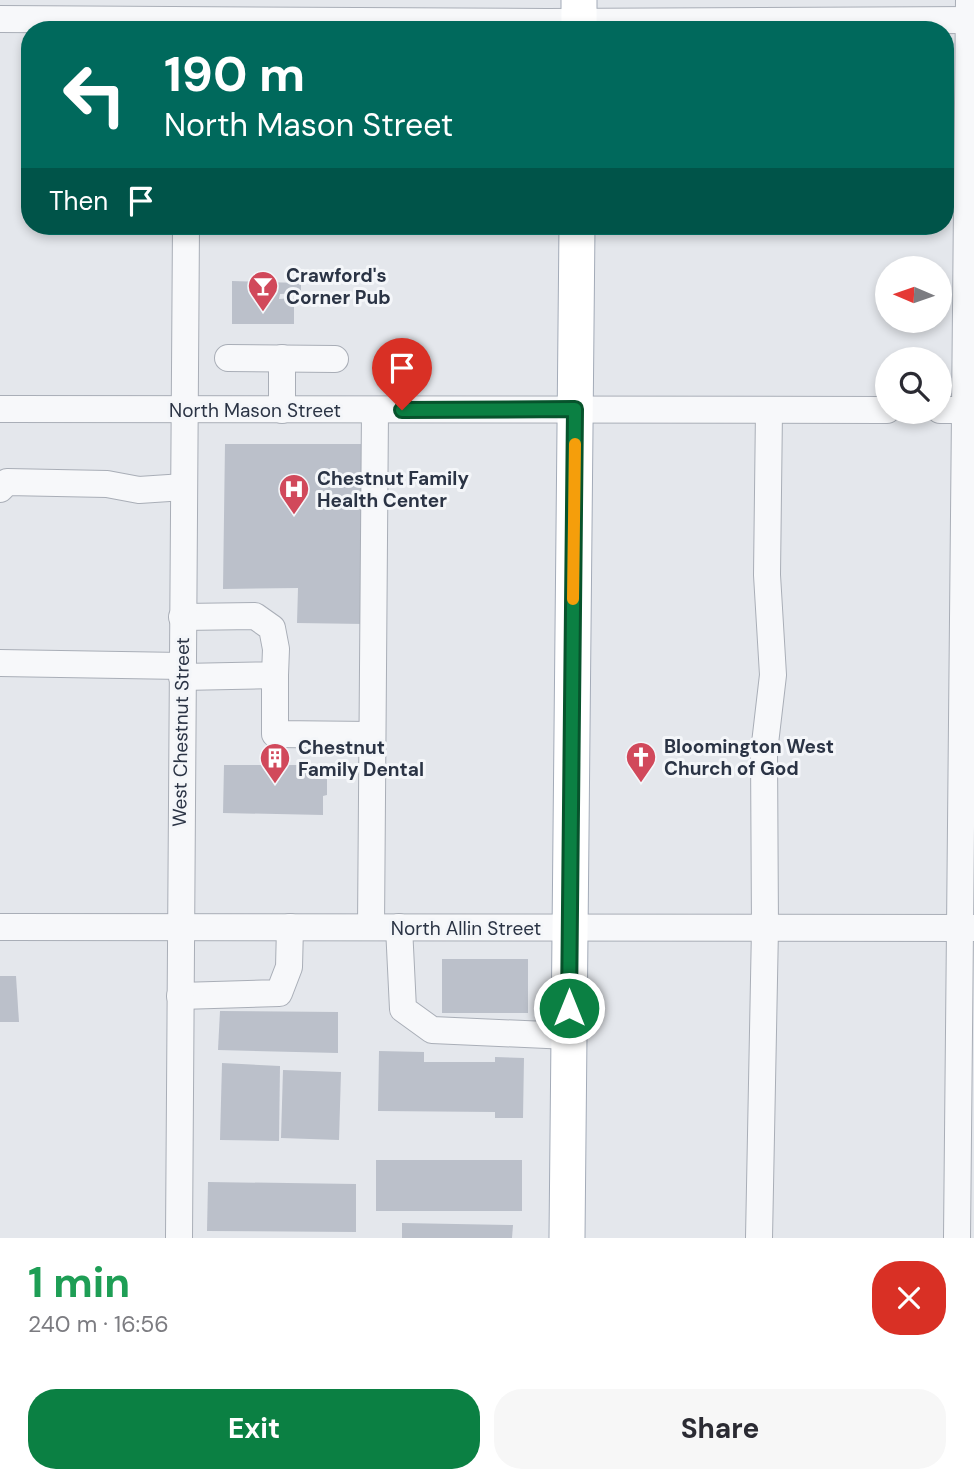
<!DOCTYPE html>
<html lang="en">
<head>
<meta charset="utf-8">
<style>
  body { margin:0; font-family:"DM Sans",sans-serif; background:#f7f7f7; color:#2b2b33; height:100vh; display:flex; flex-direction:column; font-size:26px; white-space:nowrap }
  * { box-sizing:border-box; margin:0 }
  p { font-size:23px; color:#7c7c81 }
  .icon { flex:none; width:38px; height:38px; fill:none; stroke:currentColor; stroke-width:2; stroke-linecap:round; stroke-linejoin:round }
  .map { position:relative; height:1238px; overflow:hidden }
  .details { display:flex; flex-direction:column; background:#fff; flex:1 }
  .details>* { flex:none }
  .guide { position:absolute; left:21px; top:21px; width:933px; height:214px; border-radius:28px; box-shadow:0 4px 10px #0003; background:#00695c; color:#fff; overflow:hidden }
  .needle { width:46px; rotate:272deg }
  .buttons { position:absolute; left:875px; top:256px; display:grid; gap:14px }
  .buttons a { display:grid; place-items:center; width:77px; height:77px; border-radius:50%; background:#fff; box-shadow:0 4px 10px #0003; font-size:35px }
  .pin { position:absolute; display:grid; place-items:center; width:60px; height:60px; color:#fff; margin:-72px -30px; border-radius:50% 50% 50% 0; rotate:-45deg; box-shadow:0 0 7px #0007 }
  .pin .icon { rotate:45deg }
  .me { position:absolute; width:77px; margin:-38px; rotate:0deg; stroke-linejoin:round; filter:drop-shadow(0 0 5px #0008) }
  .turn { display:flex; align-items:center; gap:24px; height:147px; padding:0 28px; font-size:32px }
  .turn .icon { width:91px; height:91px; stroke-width:2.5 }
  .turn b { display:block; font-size:49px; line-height:60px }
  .then { display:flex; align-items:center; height:66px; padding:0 28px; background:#0003; gap:14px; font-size:26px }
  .round { display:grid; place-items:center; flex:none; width:74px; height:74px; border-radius:28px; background:#f7f7f7 }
  .overview { display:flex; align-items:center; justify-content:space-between; height:119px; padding:0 28px }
  h1 { font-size:42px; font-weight:700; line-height:52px; color:#1e9e55 }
  .action { display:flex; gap:14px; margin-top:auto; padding:14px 28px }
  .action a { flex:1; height:80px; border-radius:28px; background:#0b8043; color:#fff; font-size:28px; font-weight:700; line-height:80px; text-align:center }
  .action a+a { background:#f7f7f7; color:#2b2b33 }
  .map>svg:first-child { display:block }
  .building { fill:#bbc0ca }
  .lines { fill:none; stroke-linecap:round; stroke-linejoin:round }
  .minor-casing { stroke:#a9aeb7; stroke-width:28 }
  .major-casing { stroke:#a3abb8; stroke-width:37 }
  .minor { stroke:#f7f8fa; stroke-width:26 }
  .major { stroke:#fff; stroke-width:35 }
  .route-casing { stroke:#07532c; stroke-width:18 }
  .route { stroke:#0b8043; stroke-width:12 }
  .slow { stroke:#f59e0b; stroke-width:12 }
  .labels { text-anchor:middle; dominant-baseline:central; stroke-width:6; stroke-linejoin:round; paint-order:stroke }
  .poi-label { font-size:19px; font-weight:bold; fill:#2b3445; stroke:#f4f6f9; text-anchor:start }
  .street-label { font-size:19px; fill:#2b3445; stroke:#f4f6f9 }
</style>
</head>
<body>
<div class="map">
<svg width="974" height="1238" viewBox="0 0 974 1238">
  <rect width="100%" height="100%" fill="#e4e7ec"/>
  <g class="building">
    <path d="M 232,281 L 301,283 L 301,293 L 280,294 L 279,299 L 294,298 L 294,324 L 232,324 Z"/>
    <path d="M 225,444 L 365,444 L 364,624 L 297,623 L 298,588 L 223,589 Z"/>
    <path d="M 224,765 L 323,765 L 322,775 L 327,775 L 327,795 L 323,796 L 323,815 L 223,813 Z"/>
    <rect x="442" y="959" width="86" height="54"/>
    <path d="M 0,976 L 16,976 L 19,1022 L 0,1022 Z"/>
    <path d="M 220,1011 L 338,1012 L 338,1053 L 218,1050 Z"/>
    <path d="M 379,1051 L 424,1052 L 424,1062 L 495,1062 L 495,1057 L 524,1058 L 523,1118 L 495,1118 L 495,1112 L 378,1111 Z"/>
    <path d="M 222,1063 L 280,1066 L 279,1141 L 220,1140 Z"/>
    <path d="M 283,1070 L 341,1072 L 339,1140 L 281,1138 Z"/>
    <rect x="376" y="1160" width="146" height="51"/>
    <path d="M 208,1182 L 356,1184 L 356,1232 L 207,1231 Z"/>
    <path d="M 402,1223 L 513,1225 L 512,1238 L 402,1238 Z"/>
  </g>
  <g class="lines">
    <g class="minor-casing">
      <g id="minor">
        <path d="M 0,19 L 547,22 L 974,20"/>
        <path d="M 228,358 L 335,359"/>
        <path d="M 0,409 L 887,410"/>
        <path d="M 282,410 L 282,358"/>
        <path d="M 940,410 L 974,410"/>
        <path d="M 0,489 L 7,482 L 107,484 L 139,490 L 184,487"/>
        <path d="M 0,663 L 182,666"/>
        <path d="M 275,675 L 275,734 L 372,735"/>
        <path d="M 182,677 L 275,675 L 276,649 L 272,628 L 255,616 L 182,617"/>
        <path d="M 0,927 L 974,928"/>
        <path d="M 371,927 L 375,410"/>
        <path d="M 399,927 L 403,1009 L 432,1030 L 569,1036"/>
        <path d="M 180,996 L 279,993 L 289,967 L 290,927"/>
        <path d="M 179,1238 L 186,226"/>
        <path d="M 759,1238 L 765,928 L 764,752 L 773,675 L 767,575 L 769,410"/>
        <path d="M 957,1238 L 969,0"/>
      </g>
    </g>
    <g class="major-casing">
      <g id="major">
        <path d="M 579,30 L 579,0"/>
        <path d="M 567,1238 L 577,226"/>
      </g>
    </g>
    <use href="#minor" class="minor"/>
    <use href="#major" class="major"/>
  </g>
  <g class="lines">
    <g class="route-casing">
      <path id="route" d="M 402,410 L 575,409 L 569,1008"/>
    </g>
    <use href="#route" class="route"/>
    <path class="slow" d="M 573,599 L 575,444"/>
  </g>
  <defs>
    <g id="bar-pin" transform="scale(1.575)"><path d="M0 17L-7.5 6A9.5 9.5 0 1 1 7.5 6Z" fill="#d1495b" stroke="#f4f6f9"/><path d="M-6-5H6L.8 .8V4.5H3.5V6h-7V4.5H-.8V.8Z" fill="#fff"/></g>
    <g id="hospital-pin" transform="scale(1.575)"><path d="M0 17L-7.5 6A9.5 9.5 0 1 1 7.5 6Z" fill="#d1495b" stroke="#f4f6f9"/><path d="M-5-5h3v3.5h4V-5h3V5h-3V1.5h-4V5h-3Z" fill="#fff"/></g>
    <g id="church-pin" transform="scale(1.575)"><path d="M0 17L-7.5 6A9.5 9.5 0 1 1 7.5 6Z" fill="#d1495b" stroke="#f4f6f9"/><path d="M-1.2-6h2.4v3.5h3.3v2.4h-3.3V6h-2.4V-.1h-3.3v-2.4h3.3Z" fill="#fff"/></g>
    <g id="building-pin" transform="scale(1.575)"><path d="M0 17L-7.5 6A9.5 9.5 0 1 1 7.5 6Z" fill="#d1495b" stroke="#f4f6f9"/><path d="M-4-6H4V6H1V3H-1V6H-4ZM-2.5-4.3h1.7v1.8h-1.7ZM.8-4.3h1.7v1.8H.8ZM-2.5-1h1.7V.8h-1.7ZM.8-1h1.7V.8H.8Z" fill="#fff"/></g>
  </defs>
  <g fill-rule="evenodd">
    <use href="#bar-pin" x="263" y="286"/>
    <use href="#hospital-pin" x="294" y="489"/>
    <use href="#church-pin" x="641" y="757"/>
    <use href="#building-pin" x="275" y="758"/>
  </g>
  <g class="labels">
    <g class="poi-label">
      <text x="286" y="275">Crawford's<tspan x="286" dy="22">Corner Pub</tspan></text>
      <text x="317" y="478">Chestnut Family<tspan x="317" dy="22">Health Center</tspan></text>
      <text x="664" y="746">Bloomington West<tspan x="664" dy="22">Church of God</tspan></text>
      <text x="298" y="747">Chestnut<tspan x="298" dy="22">Family Dental</tspan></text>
    </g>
    <g class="street-label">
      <text x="255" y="410">North Mason Street</text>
      <text transform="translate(181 732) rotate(-89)">West Chestnut Street</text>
      <text x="466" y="928">North Allin Street</text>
    </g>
  </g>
</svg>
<div class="buttons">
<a><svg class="needle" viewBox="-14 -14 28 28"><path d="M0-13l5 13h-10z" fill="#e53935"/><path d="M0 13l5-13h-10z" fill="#7c7c81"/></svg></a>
<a><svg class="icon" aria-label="search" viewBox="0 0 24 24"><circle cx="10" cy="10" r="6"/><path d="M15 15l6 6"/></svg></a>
</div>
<div class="pin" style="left:402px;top:410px;background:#d93025"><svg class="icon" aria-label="arrive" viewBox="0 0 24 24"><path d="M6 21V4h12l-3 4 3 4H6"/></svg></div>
<svg class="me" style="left:569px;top:1008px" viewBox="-20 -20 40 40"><circle r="17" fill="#0b8043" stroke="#fff" stroke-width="3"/><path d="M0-11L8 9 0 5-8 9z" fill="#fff"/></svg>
<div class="guide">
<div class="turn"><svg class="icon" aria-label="left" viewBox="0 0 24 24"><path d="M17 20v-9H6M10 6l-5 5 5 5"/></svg><div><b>190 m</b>North Mason Street</div></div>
<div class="then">Then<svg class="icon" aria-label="arrive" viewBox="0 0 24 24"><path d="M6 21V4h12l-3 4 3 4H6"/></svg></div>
</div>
</div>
<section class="details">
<div class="overview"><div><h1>1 min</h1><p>240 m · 16:56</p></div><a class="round" style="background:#d93025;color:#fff"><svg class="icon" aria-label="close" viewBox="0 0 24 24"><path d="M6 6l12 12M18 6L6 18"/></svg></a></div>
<div class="action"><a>Exit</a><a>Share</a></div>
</section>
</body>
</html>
